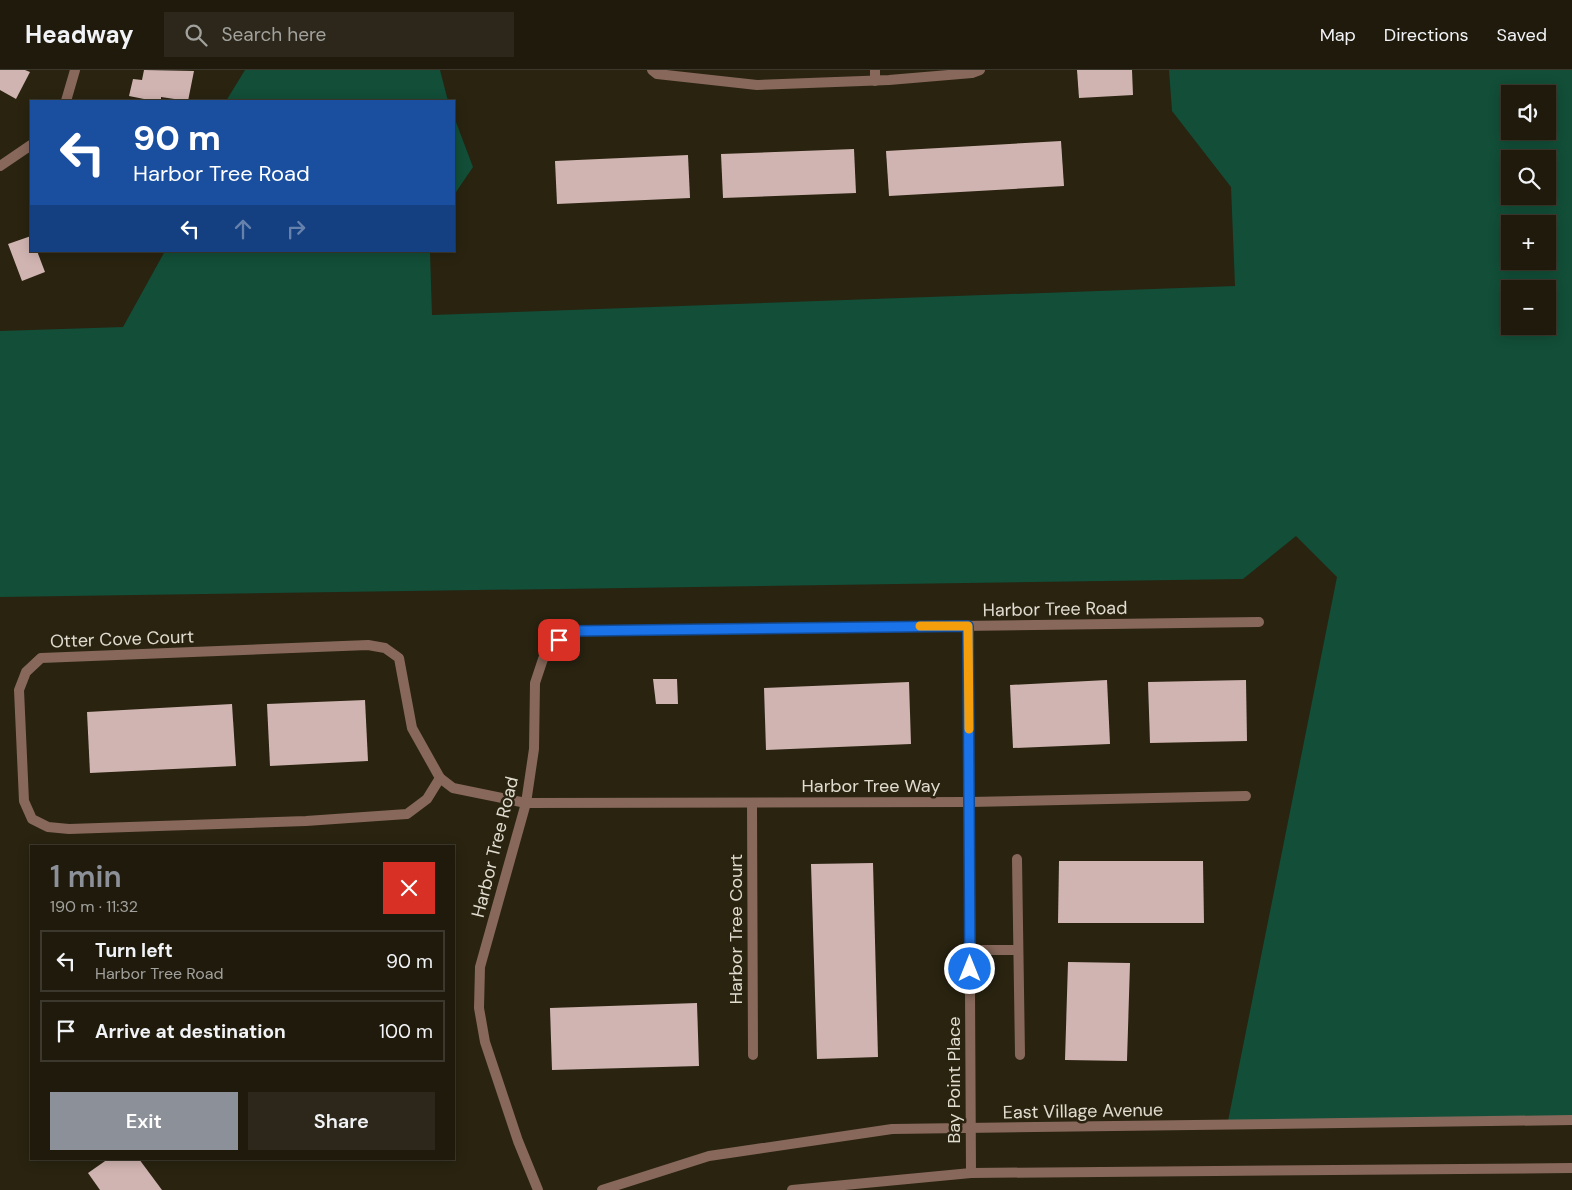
<!DOCTYPE html>
<html lang="en">
<head>
<meta charset="utf-8">
<style>
  body { margin:0; font-family:"DM Sans",sans-serif; background:#2c271a; color:#f1f3f6; height:100vh; display:flex; flex-direction:column; font-size:19px; white-space:nowrap }
  * { box-sizing:border-box; margin:0 }
  p { font-size:16px; color:#a1a19d }
  .icon { flex:none; width:28px; height:28px; fill:none; stroke:currentColor; stroke-width:2; stroke-linecap:round; stroke-linejoin:round }
  .map { position:relative; flex:1; overflow:hidden }
  .details { position:absolute; left:30px; top:775px; width:425px; height:315px; display:flex; flex-direction:column; background:#1f1a0c; border-radius:0px; box-shadow:0 2px 12px #0003,0 0 0 1px #3c382d }
  .details>* { flex:none }
  .banner { position:absolute; left:30px; top:30px; width:425px; height:152px; border-radius:0px; box-shadow:0 2px 12px #0003,0 0 0 1px #3c382d; background:#1a4fa0; color:#fff; overflow:hidden }
  .buttons { position:absolute; left:1501px; top:15px; display:grid; gap:10px }
  .buttons a { display:grid; place-items:center; width:55px; height:55px; border-radius:0px; background:#1f1a0c; box-shadow:0 2px 12px #0003,0 0 0 1px #3c382d; font-size:25px }
  .pin { position:absolute; display:grid; place-items:center; width:42px; height:42px; color:#fff; margin:-21px; border-radius:10px; box-shadow:0 2px 8px #0006 }
  .me { position:absolute; width:55px; margin:-28px; rotate:0deg; stroke-linejoin:round; filter:drop-shadow(0 0 4px #0008) }
  .turn { display:flex; align-items:center; gap:18px; height:105px; padding:0 20px; font-size:22px }
  .turn .icon { width:65px; height:65px; stroke-width:2.5 }
  .turn b { display:block; font-size:35px; line-height:42px }
  .lanes { display:flex; align-items:center; height:48px; padding:0 20px; background:#0003; justify-content:center; gap:25px; direction:ltr }
  .lanes .off { opacity:.35 }
  .round { display:grid; place-items:center; flex:none; width:52px; height:52px; border-radius:0px; background:#2c271a }
  .head { display:flex; align-items:center; justify-content:space-between; height:85px; padding:0 20px }
  h1 { font-size:30px; font-weight:600; line-height:38px; color:#8c9099 }
  .primary-button { display:flex; gap:10px; margin-top:auto; padding:10px 20px }
  .primary-button a { flex:1; height:58px; border-radius:0px; background:#8c9099; color:#fff; font-size:20px; font-weight:600; line-height:58px; text-align:center }
  .primary-button a+a { background:#2c271a; color:#f1f3f6 }
  ul { padding:0; list-style:none }
  li { display:flex; align-items:center; gap:15px; height:62px; margin:0 10px 8px; padding:0 10px; border:2px solid #3c382d; border-radius:0px }
  li div { flex:1 }
  li b { display:block; font-size:19px }
  li em { font-style:normal }
  header { display:flex; align-items:center; gap:30px; box-sizing:border-box; height:70px; padding:0 25px; background:#1f1a0c; border-bottom:1px solid #3c382d }
  header strong { font-size:24px }
  nav { display:flex; gap:28px; margin-inline-start:auto; font-size:18px }
  .search { width:350px; height:45px; background:#2c271a; display:flex; align-items:center; gap:12px; box-sizing:border-box; padding:0 18px; border-radius:0px; color:#a1a19d; font-size:19px }
  .map>svg:first-child { display:block }
  .green { fill:#124e38; fill-rule:evenodd }
  .building { fill:#d0b4b1 }
  .lines { fill:none; stroke-linecap:round; stroke-linejoin:round }
  .service { stroke:#87685a; stroke-width:10 }
  .minor { stroke:#87685a; stroke-width:10 }
  .tertiary { stroke:#87685a; stroke-width:10 }
  .route-casing { stroke:#114b97; stroke-width:12 }
  .route { stroke:#1a73e8; stroke-width:9 }
  .slow { stroke:#f59e0b; stroke-width:9 }
  .labels { text-anchor:middle; dominant-baseline:central; stroke-width:5; stroke-linejoin:round; paint-order:stroke }
  .street-label { font-size:18px; fill:#e0dcd0; stroke:#292310 }
</style>
</head>
<body>
<header>
<strong>Headway</strong>
<div class="search"><svg class="icon" aria-label="search" viewBox="0 0 24 24"><circle cx="10" cy="10" r="6"/><path d="M15 15l6 6"/></svg>Search here</div>
<nav><a>Map</a><a>Directions</a><a>Saved</a></nav>
</header>
<div class="map">
<svg width="1572" height="1120" viewBox="0 0 1572 1120">
  <rect width="100%" height="100%" fill="#292310"/>
  <g class="green">
    <path d="M 245,0 L 440,0 L 448,31 L 226,31 Z"/>
    <path d="M 1169,0 L 1572,0 L 1572,1050 L 1227,1056 L 1337,507 L 1296,466 L 1243,509 L 0,527 L 0,261 L 123,257 L 165,181 L 430,181 L 432,245 L 1235,216 L 1231,117 L 1172,41 ZM 1510,24 L 1548,24 L 1548,61 L 1510,61 ZM 1510,89 L 1548,89 L 1548,126 L 1510,126 ZM 1510,154 L 1548,154 L 1548,191 L 1510,191 ZM 1510,219 L 1548,219 L 1548,256 L 1510,256 Z"/>
    <path d="M 454,47 L 473,97 L 454,125 Z"/>
  </g>
  <g class="building">
    <path d="M 0,0 L 25,0 L 30,2 L 16,29 L 0,20 Z"/>
    <path d="M 144,0 L 194,1 L 188,31 L 161,27 L 161,31 L 154,31 L 129,26 L 133,9 L 142,10 Z"/>
    <path d="M 1077,0 L 1132,0 L 1133,25 L 1079,28 Z"/>
    <path d="M 1061,71 L 1064,116 L 889,126 L 886,81 Z"/>
    <path d="M 854,79 L 856,123 L 723,128 L 721,84 Z"/>
    <path d="M 688,85 L 690,128 L 557,134 L 555,91 Z"/>
    <path d="M 31,166 L 31,181 L 37,181 L 45,202 L 22,211 L 8,174 Z"/>
    <path d="M 653,609 L 677,609 L 678,634 L 656,634 Z"/>
    <path d="M 1107,610 L 1110,674 L 1013,678 L 1010,615 Z"/>
    <path d="M 1246,610 L 1247,671 L 1150,673 L 1148,612 Z"/>
    <path d="M 909,612 L 911,674 L 766,680 L 764,618 Z"/>
    <path d="M 365,630 L 368,691 L 270,696 L 267,634 Z"/>
    <path d="M 232,634 L 236,696 L 90,703 L 87,642 Z"/>
    <path d="M 1059,791 L 1203,791 L 1204,853 L 1058,853 Z"/>
    <path d="M 873,793 L 878,987 L 817,989 L 811,794 Z"/>
    <path d="M 1068,892 L 1130,893 L 1127,991 L 1065,990 Z"/>
    <path d="M 697,933 L 699,996 L 552,1000 L 550,938 Z"/>
    <path d="M 108,1089 L 139,1089 L 162,1120 L 100,1120 L 88,1103 Z"/>
  </g>
  <g class="lines">
    <g class="service">
      <path d="M 1017,789 L 1020,985"/>
      <path d="M 970,880 L 1018,880"/>
    </g>
    <g class="minor">
      <path d="M 652,0 L 657,4 L 757,15 L 889,10 L 972,3 L 980,0"/>
      <path d="M 875,0 L 875,11"/>
      <path d="M 66,31 L 75,0"/>
      <path d="M 0,96 L 31,75"/>
      <path d="M 968,556 L 971,1103"/>
      <path d="M 368,575 L 385,578 L 399,588 L 412,658 L 440,708 L 427,729 L 407,744 L 306,751 L 69,759 L 48,757 L 32,749 L 24,731 L 19,620 L 26,602 L 41,588 Z"/>
      <path d="M 440,708 L 453,718 L 526,733 L 970,732 L 1246,726"/>
      <path d="M 752,733 L 753,985"/>
      <path d="M 538,1120 L 518,1071 L 485,972 L 479,938 L 480,897 L 526,733 L 534,679 L 535,613 L 543,589 L 559,570 L 574,561 L 1259,552"/>
    </g>
    <g class="tertiary">
      <path d="M 602,1120 L 709,1086 L 892,1059 L 1572,1050"/>
      <path d="M 792,1120 L 971,1103 L 1572,1098"/>
    </g>
  </g>
  <g class="lines">
    <g class="route-casing">
      <path id="route" d="M 559,570 L 574,561 L 968,556 L 970,899"/>
    </g>
    <use href="#route" class="route"/>
    <path class="slow" d="M 920,556 L 968,556 L 969,659"/>
  </g>
  <g class="labels">
    <g class="street-label">
      <text transform="translate(1055 539) rotate(-1)">Harbor Tree Road</text>
      <text transform="translate(122 569) rotate(-2)">Otter Cove Court</text>
      <text x="871" y="716">Harbor Tree Way</text>
      <text transform="translate(495 777) rotate(-76)">Harbor Tree Road</text>
      <text transform="translate(736 859) rotate(-90)">Harbor Tree Court</text>
      <text transform="translate(954 1010) rotate(-90)">Bay Point Place</text>
      <text transform="translate(1083 1041) rotate(-1)">East Village Avenue</text>
    </g>
  </g>
</svg>
<div class="buttons">
<a><svg class="icon" aria-label="sound" viewBox="0 0 24 24"><path d="M4 9h4l5-4v14l-5-4H4zM17 9q2 3 0 6"/></svg></a>
<a><svg class="icon" aria-label="search" viewBox="0 0 24 24"><circle cx="10" cy="10" r="6"/><path d="M15 15l6 6"/></svg></a>
<a>+</a>
<a>−</a>
</div>
<div class="pin" style="left:559px;top:570px;background:#d93025"><svg class="icon" aria-label="arrive" viewBox="0 0 24 24"><path d="M6 21V4h12l-3 4 3 4H6"/></svg></div>
<svg class="me" style="left:970px;top:899px" viewBox="-20 -20 40 40"><circle r="17" fill="#1a73e8" stroke="#fff" stroke-width="3"/><path d="M0-11L8 9 0 5-8 9z" fill="#fff"/></svg>
<div class="banner">
<div class="turn"><svg class="icon" aria-label="left" viewBox="0 0 24 24"><path d="M17 20v-9H6M10 6l-5 5 5 5"/></svg><div><b>90 m</b>Harbor Tree Road</div></div>
<div class="lanes"><svg class="icon" aria-label="left" viewBox="0 0 24 24"><path d="M17 20v-9H6M10 6l-5 5 5 5"/></svg><svg class="icon off" aria-label="ahead" viewBox="0 0 24 24"><path d="M12 20V5M6 11l6-6 6 6"/></svg><svg class="icon off" aria-label="right" viewBox="0 0 24 24"><path d="M7 20v-9h11M14 6l5 5-5 5"/></svg></div>
</div>
<section class="details">
<div class="head"><div><h1>1 min</h1><p>190 m · 11:32</p></div><a class="round" style="background:#d93025;color:#fff"><svg class="icon" aria-label="close" viewBox="0 0 24 24"><path d="M6 6l12 12M18 6L6 18"/></svg></a></div>
<ul>
<li><svg class="icon" aria-label="left" viewBox="0 0 24 24"><path d="M17 20v-9H6M10 6l-5 5 5 5"/></svg><div><b>Turn left</b><p>Harbor Tree Road</p></div><em>90 m</em></li>
<li><svg class="icon" aria-label="arrive" viewBox="0 0 24 24"><path d="M6 21V4h12l-3 4 3 4H6"/></svg><div><b>Arrive at destination</b></div><em>100 m</em></li>
</ul>
<div class="primary-button"><a>Exit</a><a>Share</a></div>
</section>
</div>
</body>
</html>
